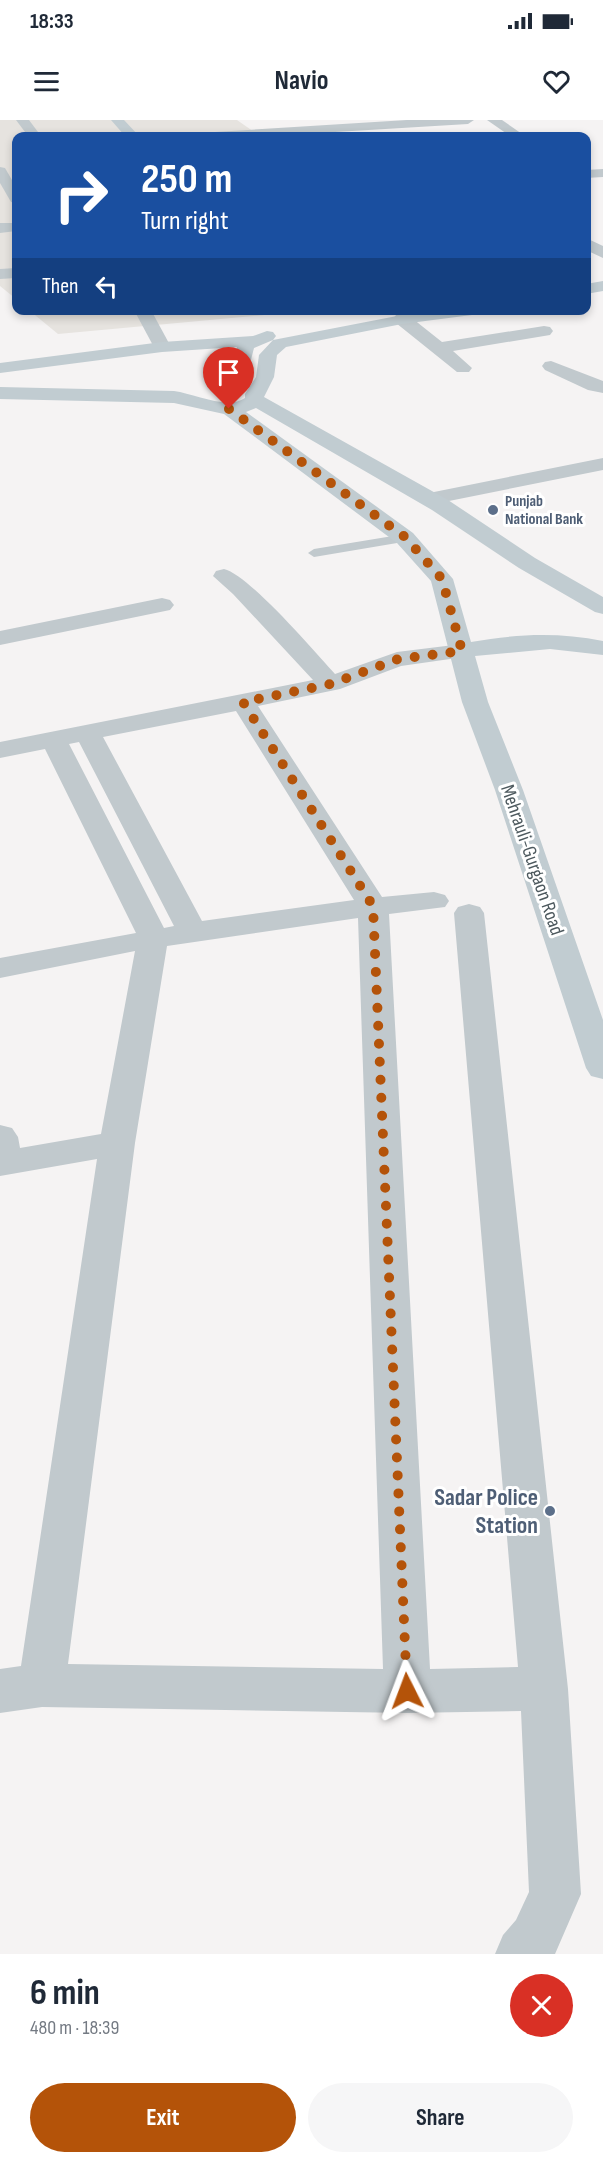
<!DOCTYPE html>
<html lang="en">
<head>
<meta charset="utf-8">
<style>
  body { margin:0; font-family:"Sofia Sans Condensed",sans-serif; background:#f6f6f7; color:#1f2937; height:100vh; display:flex; flex-direction:column; font-size:22px; white-space:nowrap }
  * { box-sizing:border-box; margin:0 }
  p { font-size:20px; color:#747a83 }
  .icon { flex:none; width:33px; height:33px; fill:none; stroke:currentColor; stroke-width:2; stroke-linecap:round; stroke-linejoin:round }
  .map { position:relative; height:1834px; overflow:hidden }
  .drawer { display:flex; flex-direction:column; background:#fff; flex:1 }
  .drawer>* { flex:none }
  .banner { position:absolute; left:12px; top:12px; width:579px; height:183px; border-radius:12px; box-shadow:0 3px 9px #0003; background:#1a4fa0; color:#fff; overflow:hidden }
  .pin { position:absolute; display:grid; place-items:center; width:51px; height:51px; color:#fff; margin:-62px -26px; border-radius:50% 50% 50% 0; rotate:-45deg; box-shadow:0 0 6px #0007 }
  .pin .icon { rotate:45deg }
  .me { position:absolute; width:66px; margin:-33px; rotate:357deg; stroke-linejoin:round; filter:drop-shadow(0 0 4px #0008) }
  .turn { display:flex; align-items:center; gap:21px; height:126px; padding:0 30px; font-size:27px }
  .turn .icon { width:78px; height:78px; stroke-width:2.5 }
  .turn b { display:block; font-size:42px; line-height:51px }
  .then { display:flex; align-items:center; height:57px; padding:0 30px; background:#0003; gap:12px; font-size:22px }
  .round { display:grid; place-items:center; flex:none; width:63px; height:63px; border-radius:32px; background:#f6f6f7 }
  .overview { display:flex; align-items:center; justify-content:space-between; height:102px; padding:0 30px }
  h1 { font-size:36px; font-weight:700; line-height:45px }
  .button { display:flex; gap:12px; margin-top:auto; padding:12px 30px }
  .button a { flex:1; height:69px; border-radius:36px; background:#b45309; color:#fff; font-size:24px; font-weight:700; line-height:69px; text-align:center }
  .button a+a { background:#f6f6f7; color:#1f2937 }
  .status { display:flex; justify-content:space-between; align-items:center; height:42px; padding:0 30px; background:#fff; direction:ltr }
  .status svg { height:16px; fill:currentColor }
  header { display:flex; justify-content:space-between; align-items:center; height:78px; padding:0 30px; background:#fff; font-size:27px; font-weight:700 }
  .map>svg:first-child { display:block }
  .commercial { fill:#e6e3df }
  .lines { fill:none; stroke-linecap:round; stroke-linejoin:round }
  .lane { fill:#c1c9cd; fill-rule:evenodd }
  .street { fill:#c1c9cd; fill-rule:evenodd }
  .secondary { fill:#c1ccd1; fill-rule:evenodd }
  .route { stroke:#b45309; stroke-width:10; stroke-dasharray:0 18 }
  .service-dot { fill:#5c6f8a; stroke:#fff; stroke-width:2 }
  .labels { text-anchor:middle; dominant-baseline:central; stroke-width:6; stroke-linejoin:round; paint-order:stroke }
  .far-service-label { font-size:16px; font-weight:bold; fill:#4e5e75; stroke:#fff; text-anchor:start }
  .street-label { font-size:20px; fill:#4d595e; stroke:#fff }
  .near-service-label { font-size:24px; font-weight:bold; fill:#4e5e75; stroke:#fff; text-anchor:end }
</style>
</head>
<body>
<div class="status"><b>18:33</b><svg viewBox="0 0 49 12"><path d="M0 12V9h3v3zM5 12V6h3v6zM10 12V3h3v9zM15 12V0h3v12zM26 1h20v11H26zM47 4h2v5h-2z"/></svg></div>
<header><svg class="icon" aria-label="menu" viewBox="0 0 24 24"><path d="M4 6h16M4 12h16M4 18h16"/></svg>Navio<svg class="icon" aria-label="heart" viewBox="0 0 24 24"><path d="M12 20l-8-8c-3-5 5-10 8-4 3-6 11-1 8 4z"/></svg></header>
<div class="map">
<svg width="603" height="1834" viewBox="0 0 603 1834">
  <rect width="100%" height="100%" fill="#f5f3f3"/>
  <g class="commercial">
    <path d="M 0,0 L 237,0 L 260,16 L 16,16 L 16,179 L 0,166 Z"/>
    <path d="M 30,191 L 308,191 L 58,214 Z"/>
  </g>
  <g class="lines">
    <path class="lane" d="M 405,414 L 409,415 L 409,421 L 314,437 L 308,433 L 314,429 Z"/>
    <g class="street">
      <path d="M 16,0 L 29,0 L 41,16 L 28,16 Z"/>
      <path d="M 407,0 L 474,0 L 468,4 L 269,16 L 208,16 L 215,12 Z"/>
      <path d="M 487,0 L 502,0 L 525,16 L 510,16 Z"/>
      <path d="M 0,47 L 5,48 L 16,67 L 16,83 L 11,82 L 0,63 Z"/>
      <path d="M 603,49 L 603,57 L 586,58 L 586,50 Z"/>
      <path d="M 0,103 L 16,103 L 16,111 L 0,113 Z"/>
      <path d="M 586,118 L 603,126 L 603,138 L 586,130 Z"/>
      <path d="M 16,148 L 16,158 L 0,159 L 0,149 Z"/>
      <path d="M 134,190 L 151,190 L 171,227 L 168,231 L 156,231 Z"/>
      <path d="M 402,194 L 408,195 L 442,222 L 544,206 L 550,207 L 553,211 L 550,215 L 544,216 L 453,231 L 472,248 L 469,252 L 457,252 L 396,203 L 393,199 L 396,195 Z"/>
      <path d="M 551,241 L 603,261 L 603,273 L 588,270 L 545,250 L 542,246 L 545,242 Z"/>
      <path d="M 603,338 L 603,350 L 429,385 L 422,383 L 418,379 L 422,375 L 429,373 Z"/>
      <path d="M 224,449 C 249,455 314,531 335,554 L 397,532 L 462,524 L 471,526 L 474,531 L 471,536 L 401,546 L 340,569 L 258,586 L 382,777 L 434,772 L 445,775 L 449,781 L 445,787 L 389,794 L 430,1549 L 518,1547 L 454,793 L 458,787 L 469,784 L 480,787 L 484,793 L 568,1569 L 581,1774 L 555,1834 L 495,1834 L 503,1815 L 516,1800 L 529,1772 L 521,1591 L 407,1593 L 42,1587 L 0,1593 L 0,1549 L 21,1546 L 97,1039 L 0,1056 L 0,1005 L 12,1008 L 18,1017 L 20,1028 L 101,1014 L 135,831 L 0,858 L 0,838 L 136,813 L 45,629 L 0,638 L 0,622 L 313,560 L 233,474 L 213,456 L 216,451 ZM 236,591 L 354,780 L 202,801 L 103,617 ZM 79,622 L 174,806 L 164,808 L 69,624 ZM 358,798 L 383,1549 L 68,1544 L 135,1023 L 167,826 Z"/>
      <path d="M 162,478 L 170,480 L 174,485 L 170,490 L 0,525 L 0,511 Z"/>
    </g>
    <g class="secondary">
      <path d="M 111,0 L 124,0 L 139,16 L 125,16 Z"/>
      <path d="M 603,161 L 603,171 L 586,174 L 586,164 Z"/>
      <path d="M 428,190 L 480,190 L 472,195 L 402,204 L 286,227 L 277,235 L 274,257 L 264,277 L 448,380 L 535,438 L 603,477 L 603,494 L 595,492 L 519,448 L 432,390 L 256,288 L 246,292 L 413,413 L 453,459 L 471,522 C 516,514 558,512 603,521 L 603,535 L 550,529 L 475,536 L 488,582 L 523,670 L 603,900 L 603,959 L 591,956 L 586,948 L 495,670 L 462,582 L 431,461 L 397,423 L 224,294 L 174,283 L 0,279 L 0,267 L 174,271 C 195,274 227,290 245,278 L 245,274 L 256,257 L 259,235 L 273,220 L 254,228 L 244,267 L 242,271 L 228,271 L 226,267 L 237,227 L 162,232 L 0,253 L 0,243 L 162,222 L 253,216 L 267,211 L 273,212 L 276,216 L 273,220 Z"/>
    </g>
  </g>
  <g class="lines">
    <path class="route" d="M 229,289 L 405,417 L 442,459 L 462,531 L 398,539 L 331,564 L 243,582 L 373,786 L 407,1571"/>
  </g>
  <g class="service-dot">
    <circle cx="493" cy="390" r="6"/>
    <circle cx="550" cy="1391" r="6"/>
  </g>
  <g class="labels">
    <g class="far-service-label">
      <text x="505" y="381">Punjab<tspan x="505" dy="18">National Bank</tspan></text>
    </g>
    <g class="street-label">
      <text transform="translate(532 740) rotate(71)">Mehrauli-Gurgaon Road</text>
    </g>
    <g class="near-service-label">
      <text x="538" y="1377">Sadar Police<tspan x="538" dy="28">Station</tspan></text>
    </g>
  </g>
</svg>
<div class="pin" style="left:229px;top:289px;background:#d93025"><svg class="icon" aria-label="arrive" viewBox="0 0 24 24"><path d="M6 21V4h12l-3 4 3 4H6"/></svg></div>
<svg class="me" style="left:407px;top:1571px" viewBox="-20 -20 40 40"><path d="M0-17L14 15 0 8-14 15z" fill="#b45309" stroke="#fff" stroke-width="4"/></svg>
<div class="banner">
<div class="turn"><svg class="icon" aria-label="right" viewBox="0 0 24 24"><path d="M7 20v-9h11M14 6l5 5-5 5"/></svg><div><b>250 m</b>Turn right</div></div>
<div class="then">Then<svg class="icon" aria-label="left" viewBox="0 0 24 24"><path d="M17 20v-9H6M10 6l-5 5 5 5"/></svg></div>
</div>
</div>
<section class="drawer">
<div class="overview"><div><h1>6 min</h1><p>480 m · 18:39</p></div><a class="round" style="background:#d93025;color:#fff"><svg class="icon" aria-label="close" viewBox="0 0 24 24"><path d="M6 6l12 12M18 6L6 18"/></svg></a></div>
<div class="button"><a>Exit</a><a>Share</a></div>
</section>
</body>
</html>
